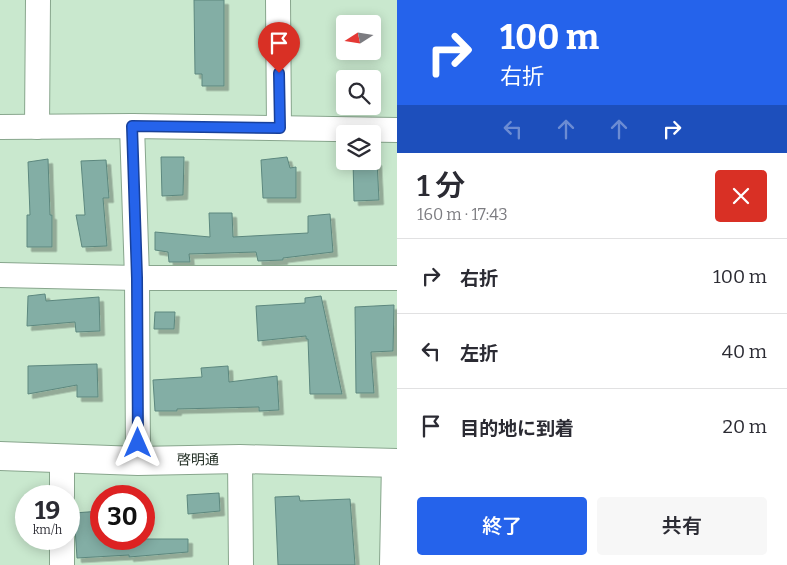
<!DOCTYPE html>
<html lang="ja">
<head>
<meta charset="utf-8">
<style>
  body { margin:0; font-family:Bitter,"Noto Sans JP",serif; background:#f7f7f7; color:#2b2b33; height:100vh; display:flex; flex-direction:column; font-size:19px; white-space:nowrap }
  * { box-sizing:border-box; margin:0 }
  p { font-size:16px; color:#7c7c81 }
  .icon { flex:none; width:28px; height:28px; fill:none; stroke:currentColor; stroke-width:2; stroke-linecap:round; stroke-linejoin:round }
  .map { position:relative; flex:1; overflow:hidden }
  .panel { display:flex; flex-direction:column; background:#fff; width:390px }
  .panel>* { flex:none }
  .guide { background:#2563eb; color:#fff; overflow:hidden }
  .needle { width:32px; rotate:258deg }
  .tools { position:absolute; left:336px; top:15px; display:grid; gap:10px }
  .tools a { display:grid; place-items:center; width:45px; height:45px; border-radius:5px; background:#fff; box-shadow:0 2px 12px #0003; font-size:25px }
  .speed { position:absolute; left:15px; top:485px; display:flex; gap:10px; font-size:25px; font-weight:700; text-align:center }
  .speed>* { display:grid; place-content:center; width:65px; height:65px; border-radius:50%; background:#fff; box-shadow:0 2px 12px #0003; line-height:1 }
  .speed small { font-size:12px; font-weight:400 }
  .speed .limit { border:8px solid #d22; background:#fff; color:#111 }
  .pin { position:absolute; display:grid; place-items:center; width:42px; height:42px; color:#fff; margin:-51px -21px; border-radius:50% 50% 50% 0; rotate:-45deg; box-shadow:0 0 5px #0007 }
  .pin .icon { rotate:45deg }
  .me { position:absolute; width:55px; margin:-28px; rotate:0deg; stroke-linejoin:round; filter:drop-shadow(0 0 4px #0008) }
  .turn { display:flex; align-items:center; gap:18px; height:105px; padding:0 20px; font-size:22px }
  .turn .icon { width:65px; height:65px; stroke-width:2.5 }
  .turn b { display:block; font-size:35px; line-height:42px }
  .lanes { display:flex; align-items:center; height:48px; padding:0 20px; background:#0003; justify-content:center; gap:25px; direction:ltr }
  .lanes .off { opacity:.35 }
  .round { display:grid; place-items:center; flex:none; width:52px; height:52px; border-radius:5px; background:#f7f7f7 }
  .summary { display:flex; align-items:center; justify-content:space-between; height:85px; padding:0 20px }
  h1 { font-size:30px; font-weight:600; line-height:38px }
  .primary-button { display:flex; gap:10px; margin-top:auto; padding:10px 20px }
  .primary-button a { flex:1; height:58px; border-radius:5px; background:#2563eb; color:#fff; font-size:20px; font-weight:600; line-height:58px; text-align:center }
  .primary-button a+a { background:#f7f7f7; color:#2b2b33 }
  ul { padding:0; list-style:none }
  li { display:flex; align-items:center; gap:15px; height:75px; padding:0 20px; border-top:1px solid #e1e1e2 }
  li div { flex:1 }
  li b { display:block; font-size:19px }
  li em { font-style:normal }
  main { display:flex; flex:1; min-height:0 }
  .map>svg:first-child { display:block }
  .building { fill:#83aea5; stroke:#5c877e; filter:url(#shadow) }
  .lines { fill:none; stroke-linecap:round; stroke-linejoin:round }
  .street-casing { stroke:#88a68d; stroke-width:26 }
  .secondary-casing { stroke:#88a68d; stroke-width:30 }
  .street { stroke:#fff; stroke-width:24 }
  .secondary { stroke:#fff; stroke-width:28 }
  .route-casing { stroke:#184099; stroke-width:12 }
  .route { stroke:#2563eb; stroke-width:9 }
  .labels { text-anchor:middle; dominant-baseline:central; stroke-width:5; stroke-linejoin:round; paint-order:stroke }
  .street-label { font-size:14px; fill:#212d23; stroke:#fff }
</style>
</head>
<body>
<main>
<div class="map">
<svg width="397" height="565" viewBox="0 0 397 565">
  <defs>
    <filter id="shadow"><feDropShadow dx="4.5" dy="4.5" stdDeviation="0" flood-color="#0004"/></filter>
  </defs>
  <rect width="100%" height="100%" fill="#c9e8ce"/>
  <g class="building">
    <path d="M 194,0 L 224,0 L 224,86 L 202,86 L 202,74 L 195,74 Z"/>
    <path d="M 161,157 L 184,157 L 183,195 L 162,196 Z"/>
    <path d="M 287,157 L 290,168 L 296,167 L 296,198 L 263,198 L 261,160 Z"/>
    <path d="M 48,159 L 50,215 L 52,215 L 52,247 L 27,247 L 27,215 L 30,215 L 28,162 Z"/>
    <path d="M 106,160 L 109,198 L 103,198 L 107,246 L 82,247 L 76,215 L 85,215 L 81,161 Z"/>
    <path d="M 353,161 L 377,161 L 379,200 L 354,201 Z"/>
    <path d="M 209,213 L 232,213 L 233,237 L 308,233 L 308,216 L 330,214 L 333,252 L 283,258 L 283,260 L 258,261 L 256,252 L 189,254 L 190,262 L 169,262 L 168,252 L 155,250 L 155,232 L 210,237 Z"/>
    <path d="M 45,294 L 46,301 L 99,297 L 100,331 L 76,332 L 75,322 L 27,326 L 28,296 Z"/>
    <path d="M 321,296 L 342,394 L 310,394 L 308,339 L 306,339 L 306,336 L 258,341 L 256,306 L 305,303 L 305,298 Z"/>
    <path d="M 394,305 L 393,351 L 371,352 L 374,393 L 356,393 L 355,307 Z"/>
    <path d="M 155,312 L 175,312 L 174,329 L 154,329 Z"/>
    <path d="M 97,364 L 98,397 L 77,397 L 77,385 L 28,394 L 28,366 Z"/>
    <path d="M 228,366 L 229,382 L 277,376 L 279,410 L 259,411 L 259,407 L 177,409 L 177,411 L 155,411 L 153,380 L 202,377 L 201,368 Z"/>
    <path d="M 219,493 L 220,511 L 188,514 L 187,495 Z"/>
    <path d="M 299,496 L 300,501 L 350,499 L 355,565 L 278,565 L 275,497 Z"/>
    <path d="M 101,511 L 101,539 L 188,539 L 188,552 L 129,557 L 129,555 L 77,558 L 74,513 Z"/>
  </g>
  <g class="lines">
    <g class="street-casing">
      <g id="street">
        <path d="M 278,0 L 279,128"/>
        <path d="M 132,126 L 137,278 L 138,461"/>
        <path d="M 0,127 L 132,126 L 397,130"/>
        <path d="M 37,127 L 38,0"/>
        <path d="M 0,275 L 137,278 L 397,278"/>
        <path d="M 240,459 L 241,565"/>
        <path d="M 62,496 L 62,457"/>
        <path d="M 62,565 L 62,539"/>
        <path d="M 392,565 L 394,463"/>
      </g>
    </g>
    <g class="secondary-casing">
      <path id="secondary" d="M 0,456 L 138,461 L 240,459 L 397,463"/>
    </g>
    <use href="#street" class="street"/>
    <use href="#secondary" class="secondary"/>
  </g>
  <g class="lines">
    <g class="route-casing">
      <path id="route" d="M 138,443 L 137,278 L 132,126 L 280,128 L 279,73"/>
    </g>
    <use href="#route" class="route"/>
  </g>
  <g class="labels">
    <g class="street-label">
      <text transform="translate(198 460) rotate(-1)">啓明通</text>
    </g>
  </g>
</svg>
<div class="tools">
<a><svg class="needle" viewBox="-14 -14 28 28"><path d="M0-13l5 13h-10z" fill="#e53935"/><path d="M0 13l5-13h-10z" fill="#7c7c81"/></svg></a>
<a><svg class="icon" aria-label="search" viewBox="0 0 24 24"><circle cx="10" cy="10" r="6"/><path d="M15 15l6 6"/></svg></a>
<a><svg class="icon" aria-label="layers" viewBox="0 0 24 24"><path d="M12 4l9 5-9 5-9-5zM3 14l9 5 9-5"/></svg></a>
</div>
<div class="speed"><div>19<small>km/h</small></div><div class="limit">30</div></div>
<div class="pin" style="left:279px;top:73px;background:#d93025"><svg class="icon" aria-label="arrive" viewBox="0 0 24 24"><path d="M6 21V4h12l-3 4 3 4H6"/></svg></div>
<svg class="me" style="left:138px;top:443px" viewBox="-20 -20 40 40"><path d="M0-17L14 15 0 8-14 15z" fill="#2563eb" stroke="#fff" stroke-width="4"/></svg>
</div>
<section class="panel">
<div class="guide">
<div class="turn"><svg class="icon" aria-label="right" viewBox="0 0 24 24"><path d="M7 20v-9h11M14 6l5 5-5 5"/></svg><div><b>100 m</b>右折</div></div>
<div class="lanes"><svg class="icon off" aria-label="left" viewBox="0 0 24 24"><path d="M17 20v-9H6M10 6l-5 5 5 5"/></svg><svg class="icon off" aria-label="ahead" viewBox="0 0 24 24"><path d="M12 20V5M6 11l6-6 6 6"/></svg><svg class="icon off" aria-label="ahead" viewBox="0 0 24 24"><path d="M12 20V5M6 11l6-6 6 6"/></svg><svg class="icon" aria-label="right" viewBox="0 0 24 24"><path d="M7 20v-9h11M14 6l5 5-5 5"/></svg></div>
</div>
<div class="summary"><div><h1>1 分</h1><p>160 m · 17:43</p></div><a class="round" style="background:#d93025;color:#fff"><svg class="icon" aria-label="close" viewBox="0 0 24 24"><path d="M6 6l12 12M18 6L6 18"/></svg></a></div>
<ul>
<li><svg class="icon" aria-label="right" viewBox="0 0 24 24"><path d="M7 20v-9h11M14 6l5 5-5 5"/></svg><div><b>右折</b></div><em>100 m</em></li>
<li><svg class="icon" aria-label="left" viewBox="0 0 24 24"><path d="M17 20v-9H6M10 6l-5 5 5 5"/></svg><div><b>左折</b></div><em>40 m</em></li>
<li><svg class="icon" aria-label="arrive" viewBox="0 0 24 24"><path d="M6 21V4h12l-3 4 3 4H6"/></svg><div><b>目的地に到着</b></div><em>20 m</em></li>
</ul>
<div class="primary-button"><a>終了</a><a>共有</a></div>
</section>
</main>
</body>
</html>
